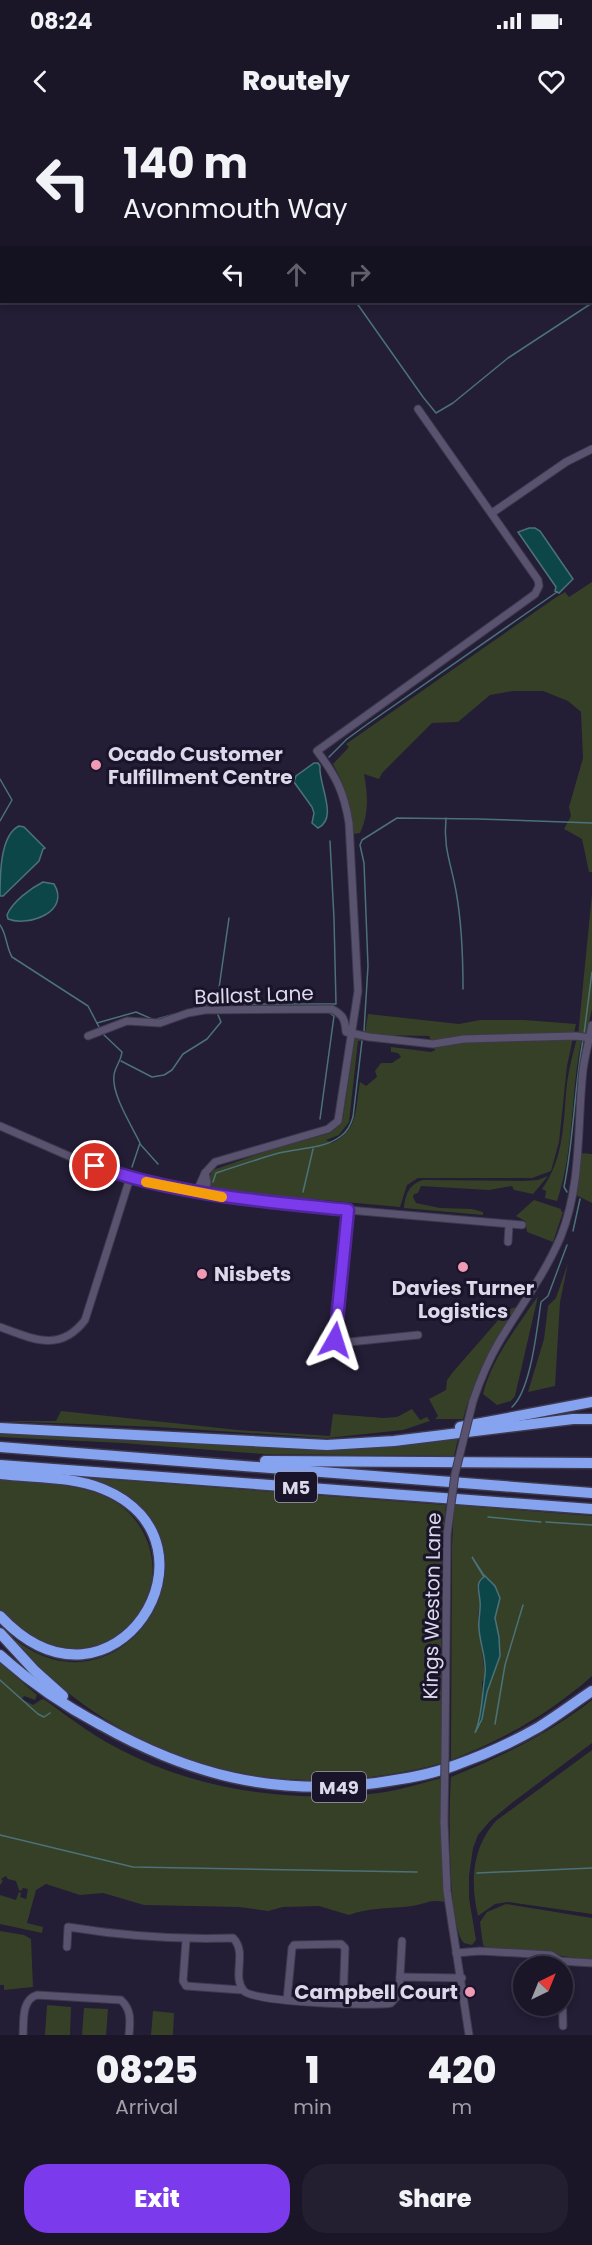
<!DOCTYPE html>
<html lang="en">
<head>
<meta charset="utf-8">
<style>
  body { margin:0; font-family:Poppins,sans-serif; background:#231f30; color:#f1f3f6; height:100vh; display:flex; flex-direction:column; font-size:22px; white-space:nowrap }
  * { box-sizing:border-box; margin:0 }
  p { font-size:20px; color:#9f9fa8 }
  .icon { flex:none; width:33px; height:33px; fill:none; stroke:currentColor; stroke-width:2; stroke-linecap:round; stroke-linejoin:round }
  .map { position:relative; height:1915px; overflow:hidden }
  .drawer { display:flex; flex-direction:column; background:#1a1628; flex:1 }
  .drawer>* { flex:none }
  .banner { position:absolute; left:0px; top:0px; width:592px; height:183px; box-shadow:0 3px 9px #0003,0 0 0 2px #383545; background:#1a1628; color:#f1f3f6; overflow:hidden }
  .needle { width:39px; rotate:43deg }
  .fabs { position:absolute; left:513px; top:1836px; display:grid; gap:12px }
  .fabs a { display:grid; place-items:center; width:60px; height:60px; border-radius:50%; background:#1a1628; box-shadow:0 3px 9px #0003,0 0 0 2px #383545; font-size:30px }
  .pin { position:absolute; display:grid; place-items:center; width:51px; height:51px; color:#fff; margin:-26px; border:3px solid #fff; border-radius:50%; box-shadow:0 2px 6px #0007 }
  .me { position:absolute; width:66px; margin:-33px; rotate:6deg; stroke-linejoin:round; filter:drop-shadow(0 0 4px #0008) }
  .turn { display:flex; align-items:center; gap:21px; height:126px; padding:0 24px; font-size:27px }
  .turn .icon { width:78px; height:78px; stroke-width:2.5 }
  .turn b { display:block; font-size:42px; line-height:51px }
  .lanes { display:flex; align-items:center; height:57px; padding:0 24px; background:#0003; justify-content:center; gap:30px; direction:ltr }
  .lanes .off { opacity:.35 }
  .eta { display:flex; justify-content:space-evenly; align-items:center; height:102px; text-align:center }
  .eta b { font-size:36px; font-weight:800; line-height:42px }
  .button { display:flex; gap:12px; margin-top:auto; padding:12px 24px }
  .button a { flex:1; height:69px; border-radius:24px; background:#7c3aed; color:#fff; font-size:24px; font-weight:800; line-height:69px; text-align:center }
  .button a+a { background:#231f30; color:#f1f3f6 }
  .status { display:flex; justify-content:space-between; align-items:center; height:42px; padding:0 30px; background:#1a1628; direction:ltr }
  .status svg { height:16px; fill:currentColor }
  header { display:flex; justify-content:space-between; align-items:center; height:78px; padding:0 24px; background:#1a1628; font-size:27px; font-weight:800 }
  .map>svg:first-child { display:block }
  .green { fill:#364027; fill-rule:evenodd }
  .water { fill:#0d4649; stroke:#4b7279; stroke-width:1.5 }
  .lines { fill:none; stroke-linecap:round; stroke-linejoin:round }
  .stream { stroke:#4b7279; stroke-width:1.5 }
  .minor-casing { stroke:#3e394d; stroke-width:9 }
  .highway-casing { stroke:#3e394d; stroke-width:13 }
  .minor { stroke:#59536f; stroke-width:7 }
  .highway { stroke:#86a3f0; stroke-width:10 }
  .minor-bridge-casing { stroke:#3e394d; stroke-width:9; stroke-linecap:butt }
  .minor-bridge { stroke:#59536f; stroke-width:7 }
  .route-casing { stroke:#51269a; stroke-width:15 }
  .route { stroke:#7c3aed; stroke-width:10 }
  .slow { stroke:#f59e0b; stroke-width:10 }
  .poi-dot { fill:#f09ab5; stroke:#19142a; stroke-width:2 }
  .labels { text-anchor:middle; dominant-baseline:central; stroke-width:6; stroke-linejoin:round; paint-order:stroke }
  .shield { fill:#19142a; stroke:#a29eb0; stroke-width:1.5 }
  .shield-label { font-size:18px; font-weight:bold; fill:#dcd9ea }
  .poi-label { font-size:20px; font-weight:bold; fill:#dcd9ea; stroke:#19142a; text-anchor:start }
  .street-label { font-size:20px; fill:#dcd9ea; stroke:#19142a }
</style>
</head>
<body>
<div class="status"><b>08:24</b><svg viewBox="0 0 49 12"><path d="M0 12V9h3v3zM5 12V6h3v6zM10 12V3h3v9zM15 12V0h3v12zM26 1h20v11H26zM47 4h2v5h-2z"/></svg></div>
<header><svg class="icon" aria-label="back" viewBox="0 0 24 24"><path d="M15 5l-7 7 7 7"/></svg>Routely<svg class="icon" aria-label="heart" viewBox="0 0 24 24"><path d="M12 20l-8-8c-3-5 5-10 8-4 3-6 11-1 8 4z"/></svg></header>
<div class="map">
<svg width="592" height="1915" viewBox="0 0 592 1915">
  <rect width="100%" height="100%" fill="#231d35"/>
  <g class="green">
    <path d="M 592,462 L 592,752 L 589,752 L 582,719 L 564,709 L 571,696 L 569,687 L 583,638 L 581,592 L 568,581 L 543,571 L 513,571 L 490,575 L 458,602 L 432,603 L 382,653 L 379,659 L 364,654 C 368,675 369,694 360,713 L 353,714 C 350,689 346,667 333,644 L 349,627 L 346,624 L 555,478 L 565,472 L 569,477 Z"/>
    <path d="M 592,774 L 592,889 L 586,916 L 578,916 Z"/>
    <path d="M 368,894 L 459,904 L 480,900 L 524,900 L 576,904 L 567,946 L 559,1022 L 551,1051 L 532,1058 L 418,1058 L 407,1065 L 400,1087 L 212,1070 L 209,1057 L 213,1050 L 269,1030 L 330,1013 L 340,1005 L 343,998 L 355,916 L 364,920 L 358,921 L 349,1002 L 339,1015 L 326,1020 L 332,1023 C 359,1010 355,989 360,962 L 366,966 L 377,957 L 375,951 L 381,943 L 392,943 L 401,937 L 398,933 L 391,932 L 391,927 L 431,932 L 435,930 L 429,916 L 373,915 L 365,913 Z"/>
    <path d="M 577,918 L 582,918 C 570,972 575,1029 557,1081 L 545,1078 L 546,1071 L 542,1069 C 565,1037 563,1001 567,963 C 569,948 573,933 577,918 Z"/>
    <path d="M 581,1033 L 592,1034 L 592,1083 L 576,1075 Z"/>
    <path d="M 548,1056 L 533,1074 L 514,1070 L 512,1066 L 489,1070 L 421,1066 L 418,1073 L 414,1074 L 413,1077 L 416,1083 L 440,1088 L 472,1089 L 483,1092 L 483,1095 L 404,1088 C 405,1075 409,1064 423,1060 L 523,1061 L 538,1060 Z"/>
    <path d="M 534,1080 L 561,1089 L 561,1091 L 563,1092 L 553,1122 L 527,1112 L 525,1101 L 516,1096 Z"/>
    <path d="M 568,1143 L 560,1182 L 555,1266 L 528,1272 L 544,1219 L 548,1186 L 556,1178 Z"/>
    <path d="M 538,1176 L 515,1276 L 511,1281 L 497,1285 L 483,1274 C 492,1238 517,1207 538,1176 Z"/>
    <path d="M 516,1187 L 517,1189 C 491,1222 474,1260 463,1299 L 435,1299 L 438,1296 L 429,1279 L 446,1270 L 447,1260 L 453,1252 L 507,1190 Z"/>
    <path d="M 412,1289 L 420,1300 L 427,1297 L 430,1301 L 403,1310 L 327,1318 L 158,1307 L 0,1301 L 56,1301 L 61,1291 L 238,1310 L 330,1316 L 333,1294 L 383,1298 L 397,1297 Z"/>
    <path d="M 0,1313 L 158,1319 L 317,1330 L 371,1328 L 458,1319 L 454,1336 L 264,1334 L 122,1323 L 0,1317 Z"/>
    <path d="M 91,1358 L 446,1385 L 442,1422 L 441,1513 L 442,1643 C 306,1680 171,1658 61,1567 C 42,1550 13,1528 0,1506 C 9,1514 18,1523 29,1529 C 126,1586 219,1443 128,1377 C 117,1369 103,1365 91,1360 Z"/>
    <path d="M 0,1359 C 32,1362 74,1363 104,1376 C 143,1393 163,1438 147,1478 C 144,1484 142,1493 138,1498 C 97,1546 37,1533 0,1490 Z"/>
    <path d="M 454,1385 L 592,1396 L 592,1556 C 549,1594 504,1619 451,1640 L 452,1427 ZM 484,1455 L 495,1466 L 500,1481 L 496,1489 L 495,1498 L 499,1517 L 500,1536 L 487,1572 L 480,1606 L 483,1586 L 482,1562 L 485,1556 L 478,1497 L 480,1481 L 477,1467 L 480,1460 L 484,1458 Z"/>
    <path d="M 0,1543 L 37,1575 L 35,1580 L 24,1576 L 22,1579 L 33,1585 L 42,1579 L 45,1580 C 71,1599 96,1618 125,1632 C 199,1670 288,1682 370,1674 C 394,1672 418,1664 442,1658 L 442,1742 L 445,1782 C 429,1779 426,1784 412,1786 C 390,1789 369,1787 349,1795 L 319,1786 L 283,1787 L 268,1791 L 239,1787 L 144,1785 L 103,1773 L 80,1775 L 46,1764 L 36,1770 L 27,1803 L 43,1807 L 42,1813 L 0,1804 L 0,1775 L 16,1780 L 19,1772 L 21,1773 L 20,1777 L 26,1779 L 28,1769 L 23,1768 L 21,1771 L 19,1770 L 16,1761 L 8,1759 L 6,1756 L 1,1759 L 3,1761 L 0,1765 Z"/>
    <path d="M 592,1580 L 592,1623 L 513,1682 L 490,1701 L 478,1715 L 473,1728 L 469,1756 L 469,1778 L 476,1820 L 472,1825 L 464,1823 C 447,1806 449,1685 451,1657 C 501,1637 550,1613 592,1580 Z"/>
    <path d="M 592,1630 L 592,1794 L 508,1782 L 495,1784 L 478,1796 C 470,1763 472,1726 497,1700 Z"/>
    <path d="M 506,1784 L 592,1798 L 592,1840 L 561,1836 L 552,1832 L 487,1829 L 483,1825 L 480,1802 L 487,1792 Z"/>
    <path d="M 0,1811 L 24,1815 L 31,1819 L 33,1867 L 4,1870 L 4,1865 L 0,1865 Z"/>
    <path d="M 47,1885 L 71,1887 L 70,1915 L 45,1915 Z"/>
    <path d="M 84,1888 L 108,1889 L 106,1915 L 82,1915 Z"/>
    <path d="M 153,1891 L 174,1893 L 173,1915 L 151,1915 Z"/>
  </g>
  <g class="water">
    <path d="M 529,408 L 535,408 L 540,411 L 573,459 L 559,473 L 555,471 L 556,467 L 518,412 Z"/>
    <path d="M 314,643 L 318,643 L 320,646 C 318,664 339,698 318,708 L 312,703 L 314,693 L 312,687 L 294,662 L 296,656 Z"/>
    <path d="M 19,706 L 24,707 L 45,728 L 43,729 L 39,741 L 3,776 L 0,776 C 0,755 0,715 19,706 Z"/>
    <path d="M 43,762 L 54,764 C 71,792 28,807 8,799 L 7,795 C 12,782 31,768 43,762 Z"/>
    <path d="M 472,1437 L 483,1454 L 495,1466 L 500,1478 L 495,1498 L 499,1517 L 500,1536 L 487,1572 L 482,1599 L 475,1613 C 483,1594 482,1573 485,1555 C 487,1540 480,1524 479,1509 C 478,1499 481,1490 480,1481 C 479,1470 475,1463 484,1457 Z"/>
  </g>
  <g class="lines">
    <g class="stream">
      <path d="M 228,0 L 230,2"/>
      <path d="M 356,182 L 423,277 L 436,293 L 453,283 L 508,238 L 592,183"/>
      <path d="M 329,637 L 347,619 L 369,603 L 557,472"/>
      <path d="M 0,659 L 12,680 L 0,701"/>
      <path d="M 446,698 C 443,728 451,743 456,771 C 462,804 463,836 463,869"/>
      <path d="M 0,805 C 7,815 6,827 12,837 L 88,886 L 99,907"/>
      <path d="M 225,883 L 239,884 L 336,884 L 334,799 L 330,721"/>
      <path d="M 194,888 L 217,882 L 229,798"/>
      <path d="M 157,899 L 175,894"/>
      <path d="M 97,903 L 136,892 L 152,899"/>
      <path d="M 364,911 L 368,846 L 364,743 L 360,725 L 362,720 L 397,698 L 478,699 L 592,703"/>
      <path d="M 103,914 L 122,932 C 121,941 115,947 114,955 C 111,974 132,1006 140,1023 L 132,1047"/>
      <path d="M 584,914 L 592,852"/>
      <path d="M 121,941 L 152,957 L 164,955 L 172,950 L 183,934 L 207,919 L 221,902 L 218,895"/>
      <path d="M 320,999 L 334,896 L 328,892"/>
      <path d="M 140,1024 L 158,1044"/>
      <path d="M 213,1062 L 216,1053 C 237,1046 258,1039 279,1033 C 298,1028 325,1029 341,1016 C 348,1011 351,1004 353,997 L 362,921"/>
      <path d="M 303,1072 L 313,1029"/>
      <path d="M 567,1072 L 564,1067 C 574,1019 574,969 583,920"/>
      <path d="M 573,1111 L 580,1079"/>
      <path d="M 512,1287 C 531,1270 537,1208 541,1182 L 548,1176 L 567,1125"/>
      <path d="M 488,1397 L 541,1402"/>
      <path d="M 546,1402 L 592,1405"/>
      <path d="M 0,1560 L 38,1594 L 44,1597 L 50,1593"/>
      <path d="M 495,1604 L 505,1545 L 523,1485"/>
      <path d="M 0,1715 L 133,1747 L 417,1752"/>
      <path d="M 477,1753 L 592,1748"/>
    </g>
    <g class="minor-casing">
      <g id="minor">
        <path d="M 492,393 L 566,342 L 592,329"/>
        <path d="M 88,916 L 127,901 L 160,903 L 188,893 L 205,890 L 332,889 C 343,895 345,899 346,912 L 369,917 L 433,924 L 464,919 L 576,916 L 590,918"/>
        <path d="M 0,1006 L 78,1040 L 130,1058 L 196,1073 L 348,1090 L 522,1105"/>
        <path d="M 205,1053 L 215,1042 L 328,1009 L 338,1001 L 358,871 L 349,703 C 344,672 336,656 317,631 L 535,474 L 539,466 L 538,460 L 418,289"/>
        <path d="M 196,1073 L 205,1053 L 207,1062 L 206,1074"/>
        <path d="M 508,1122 L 509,1105"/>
        <path d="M 0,1207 C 33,1219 60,1233 85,1200 L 130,1058"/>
        <path d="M 323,1219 L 349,1222 L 418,1215"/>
        <path d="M 335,1220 L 348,1090"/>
        <path d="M 473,1281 C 480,1260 488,1241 499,1222 C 520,1187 545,1154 561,1116 C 582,1063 577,1005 583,950 C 585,935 589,920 592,905"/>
        <path d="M 445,1636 L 447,1415"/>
        <path d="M 444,1702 L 447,1771 L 469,1915"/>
        <path d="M 186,1820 L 183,1861 L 186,1866 L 242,1870"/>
        <path d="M 67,1827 L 68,1807 C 124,1816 177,1820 233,1818 C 248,1833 231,1856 244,1871 C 253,1882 374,1887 391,1883 L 399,1874 L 400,1857 L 462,1858"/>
        <path d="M 456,1833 L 480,1831 L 551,1835 L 560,1841 L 562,1846"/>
        <path d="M 560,1841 L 592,1843"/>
        <path d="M 400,1857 L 402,1821"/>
        <path d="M 562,1858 L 563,1906"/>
        <path d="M 287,1880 L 292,1828 L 294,1825 L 341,1824 L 345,1828 L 343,1884"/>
        <path d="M 23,1915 C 24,1901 21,1880 37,1875 L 121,1880 C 132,1890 130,1902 129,1915"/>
      </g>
    </g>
    <g class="highway-casing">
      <g id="highway">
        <path d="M 460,1307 L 592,1282"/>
        <path d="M 0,1308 L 327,1325 L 394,1321 L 573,1299 L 592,1299"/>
        <path d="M 0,1327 C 197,1341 395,1359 592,1373"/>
        <path d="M 265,1341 L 592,1343"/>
        <path d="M 0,1345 L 592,1389"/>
        <path d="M 0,1354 C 33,1358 72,1356 103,1369 C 233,1422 113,1616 0,1496"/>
        <path d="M 0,1513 L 34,1550 L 63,1576"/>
        <path d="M 0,1535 C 30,1562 65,1586 101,1605 C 190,1655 273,1676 376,1663 C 403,1659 430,1655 456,1645 C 484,1635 513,1622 539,1607 C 557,1596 574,1583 592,1571"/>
      </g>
    </g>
    <use href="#minor" class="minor"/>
    <use href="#highway" class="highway"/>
    <g class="minor-bridge-casing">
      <g id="minor-bridge">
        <path d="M 447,1415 L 455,1354 L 473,1281"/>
        <path d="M 444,1702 L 445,1636"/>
      </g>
    </g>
    <use href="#minor-bridge" class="minor-bridge"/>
  </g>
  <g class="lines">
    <g class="route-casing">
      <path id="route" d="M 95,1046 C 177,1075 262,1081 348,1090 L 335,1220"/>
    </g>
    <use href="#route" class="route"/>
    <path class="slow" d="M 146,1062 L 222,1077"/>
  </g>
  <g class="poi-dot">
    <circle cx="96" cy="645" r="6"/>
    <circle cx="463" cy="1147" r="6"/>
    <circle cx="202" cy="1154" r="6"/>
    <circle cx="470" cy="1872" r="6"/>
  </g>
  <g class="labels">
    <g class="shield">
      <rect x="275" y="1352" width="42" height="30" rx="4.5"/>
      <rect x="312" y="1652" width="54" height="30" rx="4.5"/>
    </g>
    <g class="shield-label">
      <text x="296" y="1367">M5</text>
      <text x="339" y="1667">M49</text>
    </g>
    <g class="poi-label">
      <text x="108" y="634">Ocado Customer<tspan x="108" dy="23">Fulfillment Centre</tspan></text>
      <text x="214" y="1154">Nisbets</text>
      <text x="463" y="1168" text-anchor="middle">Davies Turner<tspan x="463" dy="23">Logistics</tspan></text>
      <text x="458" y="1872" text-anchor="end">Campbell Court</text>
    </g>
    <g class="street-label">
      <text transform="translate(254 875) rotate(-2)">Ballast Lane</text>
      <text transform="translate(432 1486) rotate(-89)">Kings Weston Lane</text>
    </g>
  </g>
</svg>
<div class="fabs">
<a><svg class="needle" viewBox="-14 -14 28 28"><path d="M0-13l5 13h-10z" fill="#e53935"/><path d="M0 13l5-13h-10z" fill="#9f9fa8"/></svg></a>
</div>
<div class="pin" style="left:95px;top:1046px;background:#d93025"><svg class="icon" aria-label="arrive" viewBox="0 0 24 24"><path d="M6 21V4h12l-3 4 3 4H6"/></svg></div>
<svg class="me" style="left:335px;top:1220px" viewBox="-20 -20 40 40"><path d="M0-17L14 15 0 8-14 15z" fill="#7c3aed" stroke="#fff" stroke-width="4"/></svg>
<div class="banner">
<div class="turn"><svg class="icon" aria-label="left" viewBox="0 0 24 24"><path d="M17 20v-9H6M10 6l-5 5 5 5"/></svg><div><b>140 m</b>Avonmouth Way</div></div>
<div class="lanes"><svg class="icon" aria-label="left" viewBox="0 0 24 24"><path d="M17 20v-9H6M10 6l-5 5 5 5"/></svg><svg class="icon off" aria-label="ahead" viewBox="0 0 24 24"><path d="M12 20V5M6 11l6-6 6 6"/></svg><svg class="icon off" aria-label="right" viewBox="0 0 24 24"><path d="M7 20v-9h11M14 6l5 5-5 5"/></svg></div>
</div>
</div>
<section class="drawer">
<div class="eta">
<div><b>08:25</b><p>Arrival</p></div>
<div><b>1</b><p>min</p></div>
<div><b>420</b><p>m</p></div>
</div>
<div class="button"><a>Exit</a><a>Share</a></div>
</section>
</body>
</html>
